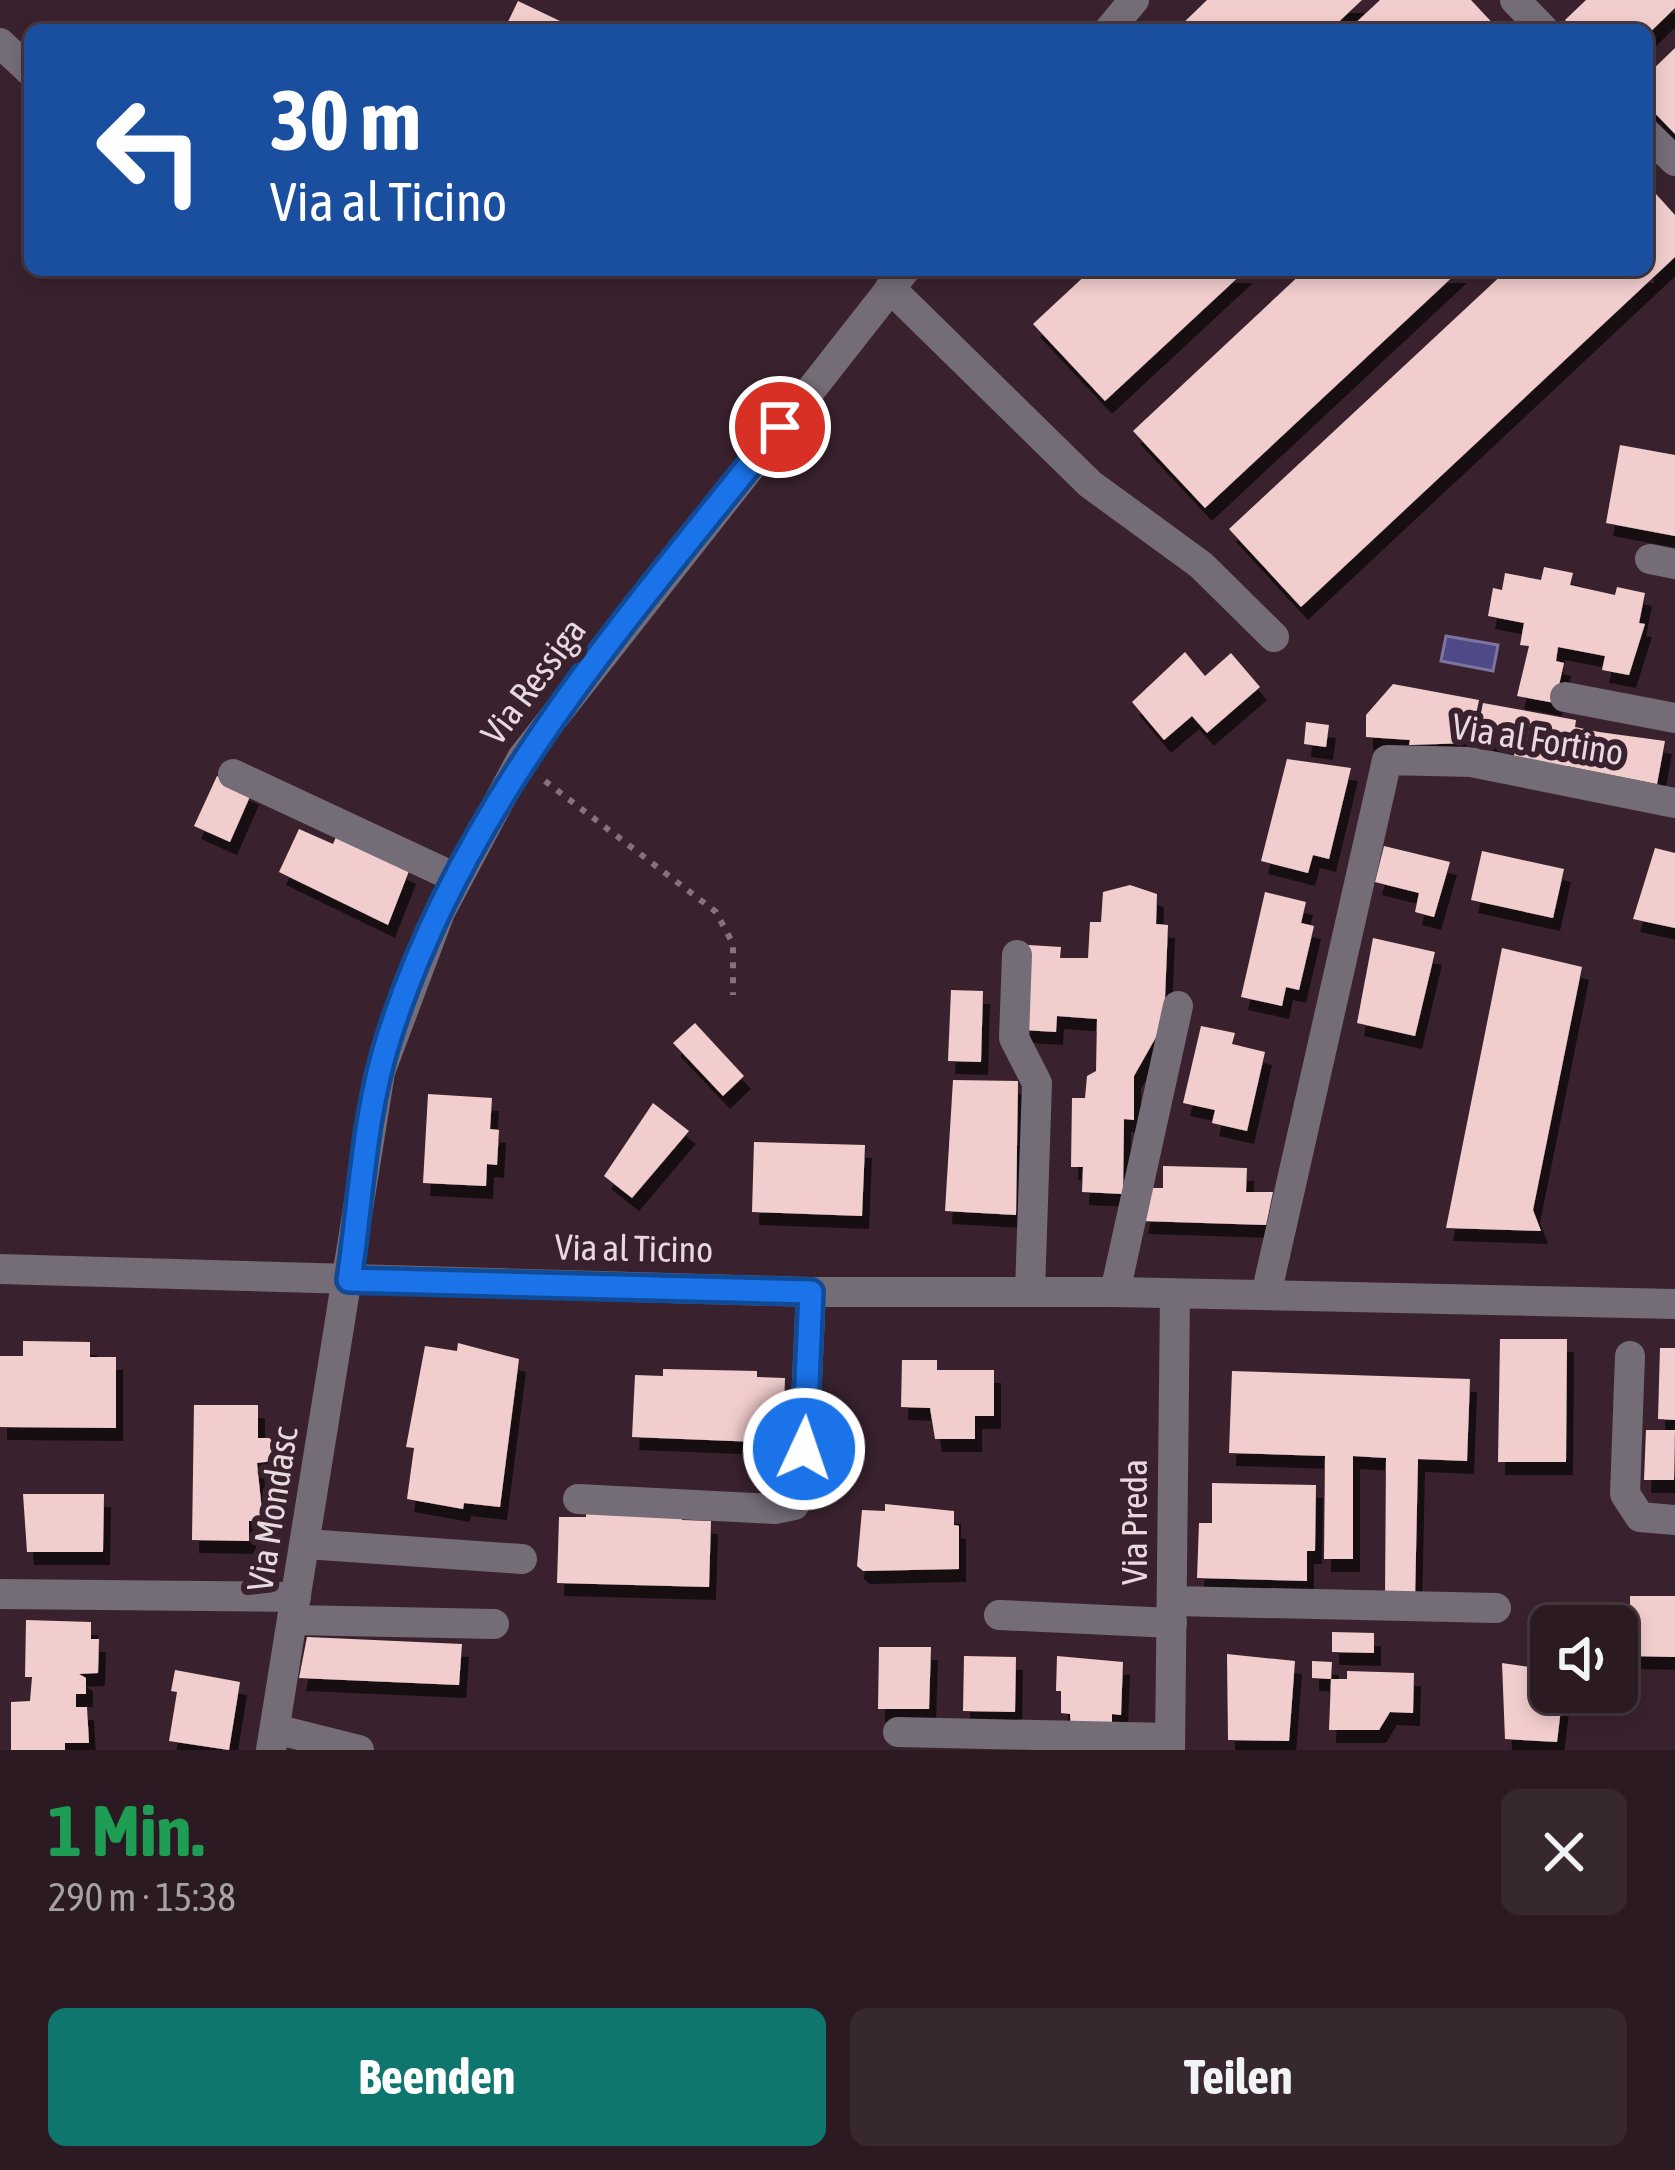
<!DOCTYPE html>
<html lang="de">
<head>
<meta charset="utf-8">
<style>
  body { margin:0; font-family:"Asap Condensed",sans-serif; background:#37272f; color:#f1f3f6; height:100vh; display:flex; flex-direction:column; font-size:45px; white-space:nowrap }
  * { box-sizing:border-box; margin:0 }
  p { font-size:39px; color:#a6a1a5 }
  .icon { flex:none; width:66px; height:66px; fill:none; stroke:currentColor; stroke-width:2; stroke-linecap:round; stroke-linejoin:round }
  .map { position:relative; height:1750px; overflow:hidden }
  .drawer { display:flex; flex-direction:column; background:#2b1a22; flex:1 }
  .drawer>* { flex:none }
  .guide { position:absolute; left:24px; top:24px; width:1629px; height:252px; border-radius:18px; box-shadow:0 6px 18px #0003,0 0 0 3px #473840; background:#1a4fa0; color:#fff; overflow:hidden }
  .controls { position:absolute; left:1530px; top:1605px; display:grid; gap:24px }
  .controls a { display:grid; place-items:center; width:108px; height:108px; border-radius:18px; background:#2b1a22; box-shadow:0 6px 18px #0003,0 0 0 3px #473840; font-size:60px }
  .pin { position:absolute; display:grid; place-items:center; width:102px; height:102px; color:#fff; margin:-51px; border:6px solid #fff; border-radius:50%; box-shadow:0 3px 12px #0007 }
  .me { position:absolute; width:132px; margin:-66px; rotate:3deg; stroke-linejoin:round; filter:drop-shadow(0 0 9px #0008) }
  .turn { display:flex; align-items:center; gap:42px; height:252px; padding:0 48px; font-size:54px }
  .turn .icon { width:156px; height:156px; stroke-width:2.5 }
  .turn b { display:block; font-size:84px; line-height:102px }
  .round { display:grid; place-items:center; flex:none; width:126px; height:126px; border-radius:18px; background:#37272f }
  .headline { display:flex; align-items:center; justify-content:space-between; height:204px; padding:0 48px }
  h1 { font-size:72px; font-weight:700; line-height:90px; color:#1e9e55 }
  .button { display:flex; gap:24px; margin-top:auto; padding:24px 48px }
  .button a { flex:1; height:138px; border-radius:18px; background:#0f766e; color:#fff; font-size:48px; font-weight:700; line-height:138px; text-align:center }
  .button a+a { background:#37272f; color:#f1f3f6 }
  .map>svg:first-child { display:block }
  .water { fill:#4f4987; stroke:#7d74a1; stroke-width:3 }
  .building { fill:#f1cecd; filter:url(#shadow) }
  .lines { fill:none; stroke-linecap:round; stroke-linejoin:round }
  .path { stroke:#86727c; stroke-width:6; stroke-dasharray:6 9; stroke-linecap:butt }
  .minor { stroke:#746c77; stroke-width:30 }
  .route-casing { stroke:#114b97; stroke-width:30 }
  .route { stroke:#1a73e8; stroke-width:21 }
  .labels { text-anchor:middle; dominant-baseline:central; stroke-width:12; stroke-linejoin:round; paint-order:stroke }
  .street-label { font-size:36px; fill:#e8d8df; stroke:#39222e }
</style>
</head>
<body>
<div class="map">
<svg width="1675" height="1750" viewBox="0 0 1675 1750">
  <defs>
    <filter id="shadow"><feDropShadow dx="7" dy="13" stdDeviation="0" flood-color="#0009"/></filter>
  </defs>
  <rect width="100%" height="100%" fill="#39222e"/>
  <path class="water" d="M 1446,636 L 1498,645 L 1493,671 L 1441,661 Z"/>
  <g class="building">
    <path d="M 1207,0 L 1362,0 L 1330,30 L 1176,30 Z"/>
    <path d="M 1380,0 L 1471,0 L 1499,30 L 1348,30 Z"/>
    <path d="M 1586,0 L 1675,0 L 1675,8 L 1647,35 L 1647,30 L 1575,30 L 1565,20 Z"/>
    <path d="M 518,1 L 560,21 L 556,30 L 504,30 Z"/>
    <path d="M 1675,48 L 1675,134 L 1647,105 L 1647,75 Z"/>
    <path d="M 1647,184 L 1675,215 L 1675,257 L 1301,607 L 1229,529 L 1507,270 L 1647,270 Z"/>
    <path d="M 1091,270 L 1246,270 L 1105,401 L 1033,324 Z"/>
    <path d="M 1305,270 L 1460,270 L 1205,508 L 1133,431 Z"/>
    <path d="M 1620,445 L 1675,455 L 1675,536 L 1606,523 Z"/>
    <path d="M 1544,567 L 1573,573 L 1570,585 L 1615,595 L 1617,587 L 1645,593 L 1639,623 L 1645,624 L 1629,675 L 1602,670 L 1605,656 L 1558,647 L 1556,661 L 1564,663 L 1555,703 L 1517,696 L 1529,646 L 1520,645 L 1524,623 L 1488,616 L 1493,588 L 1502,590 L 1505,573 L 1541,580 Z"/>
    <path d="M 1185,652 L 1205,676 L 1231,653 L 1260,687 L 1207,733 L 1192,716 L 1164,740 L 1132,702 Z"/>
    <path d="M 1393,684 L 1479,700 L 1470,743 L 1409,745 L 1410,740 L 1366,737 L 1366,715 Z"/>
    <path d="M 1483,703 L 1576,720 L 1575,727 L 1599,732 L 1665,741 L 1657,784 L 1567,766 L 1566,772 L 1513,762 L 1515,750 L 1475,743 Z"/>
    <path d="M 1306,722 L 1329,725 L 1326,747 L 1304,744 Z"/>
    <path d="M 1287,759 L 1351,768 L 1329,859 L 1313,855 L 1308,873 L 1261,861 Z"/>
    <path d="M 217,776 L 252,792 L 230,842 L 194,826 Z"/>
    <path d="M 299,829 L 333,844 L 336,837 L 409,871 L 388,925 L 279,872 Z"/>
    <path d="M 1384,846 L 1450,862 L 1434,917 L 1415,912 L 1419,893 L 1375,882 Z"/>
    <path d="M 1655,848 L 1675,853 L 1675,928 L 1633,919 Z"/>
    <path d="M 1482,851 L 1564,869 L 1553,918 L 1471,900 Z"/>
    <path d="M 1130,885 L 1157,894 L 1156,924 L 1168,925 L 1164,1023 L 1134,1076 L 1134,1120 L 1124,1119 L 1123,1194 L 1082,1192 L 1083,1167 L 1071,1167 L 1072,1098 L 1085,1098 L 1087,1076 L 1096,1071 L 1097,1019 L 1057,1016 L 1056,1032 L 1023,1030 L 1028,945 L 1061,947 L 1060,958 L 1088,958 L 1090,922 L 1101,922 L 1103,892 Z"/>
    <path d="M 1265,892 L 1306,902 L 1301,923 L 1314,926 L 1299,990 L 1286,987 L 1282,1006 L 1241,997 Z"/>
    <path d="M 1373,938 L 1435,952 L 1415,1036 L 1357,1023 Z"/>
    <path d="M 1502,948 L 1582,967 L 1533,1210 L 1541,1231 L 1446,1228 Z"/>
    <path d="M 951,990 L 983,991 L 981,1062 L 948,1061 Z"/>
    <path d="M 695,1023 L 744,1076 L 723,1096 L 673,1043 Z"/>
    <path d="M 1201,1026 L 1235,1033 L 1232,1044 L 1265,1052 L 1247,1131 L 1212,1123 L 1215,1110 L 1183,1103 Z"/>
    <path d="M 953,1080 L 1018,1081 L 1016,1215 L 945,1211 Z"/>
    <path d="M 428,1094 L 492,1098 L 490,1129 L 499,1130 L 497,1165 L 487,1164 L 486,1186 L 423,1183 Z"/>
    <path d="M 653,1103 L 689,1131 L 632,1198 L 604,1176 Z"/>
    <path d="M 754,1142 L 865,1145 L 862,1216 L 752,1212 Z"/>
    <path d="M 1163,1166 L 1247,1168 L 1246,1192 L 1273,1192 L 1266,1225 L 1141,1221 L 1148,1188 L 1163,1188 Z"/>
    <path d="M 1500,1339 L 1567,1339 L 1566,1462 L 1498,1462 Z"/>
    <path d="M 23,1341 L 90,1342 L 90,1357 L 116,1357 L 116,1428 L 0,1427 L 0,1356 L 23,1356 Z"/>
    <path d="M 458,1343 L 519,1359 L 500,1507 L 464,1503 L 463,1509 L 407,1499 L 414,1448 L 406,1447 L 425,1346 L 457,1351 Z"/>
    <path d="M 1660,1348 L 1675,1348 L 1675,1420 L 1658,1419 Z"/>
    <path d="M 902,1360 L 937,1360 L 937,1370 L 994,1370 L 994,1416 L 975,1416 L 975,1439 L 935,1439 L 930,1408 L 901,1407 Z"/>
    <path d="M 663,1369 L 757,1371 L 757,1377 L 785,1378 L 783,1443 L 632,1437 L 635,1375 L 663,1376 Z"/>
    <path d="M 1232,1371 L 1470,1379 L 1467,1461 L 1418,1459 L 1415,1600 L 1385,1598 L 1386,1458 L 1353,1456 L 1353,1559 L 1324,1559 L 1325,1456 L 1229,1453 Z"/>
    <path d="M 194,1405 L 258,1405 L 258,1438 L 269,1438 L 279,1446 L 273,1461 L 257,1463 L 263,1521 L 249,1521 L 249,1541 L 192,1540 Z"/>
    <path d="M 1646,1430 L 1675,1430 L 1674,1480 L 1644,1480 Z"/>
    <path d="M 1212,1483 L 1316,1485 L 1315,1551 L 1307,1551 L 1307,1581 L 1197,1578 L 1199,1523 L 1212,1523 Z"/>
    <path d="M 23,1494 L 104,1494 L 103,1552 L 27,1552 Z"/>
    <path d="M 885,1504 L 954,1511 L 954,1525 L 959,1526 L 959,1569 L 863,1571 L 857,1566 L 862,1510 L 885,1511 Z"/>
    <path d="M 586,1511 L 683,1514 L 682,1520 L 711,1521 L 709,1587 L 557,1583 L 559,1517 L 586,1517 Z"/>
    <path d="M 1630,1596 L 1675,1596 L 1675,1657 L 1630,1656 Z"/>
    <path d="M 26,1620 L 91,1622 L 91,1639 L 99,1639 L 98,1673 L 79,1674 L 86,1678 L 86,1694 L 76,1694 L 76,1707 L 87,1707 L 89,1743 L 65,1743 L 65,1750 L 11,1750 L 11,1702 L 30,1701 L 32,1677 L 25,1677 Z"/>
    <path d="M 1332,1632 L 1374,1633 L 1374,1653 L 1332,1652 Z"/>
    <path d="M 307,1637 L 462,1644 L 459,1685 L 299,1678 Z"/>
    <path d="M 879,1647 L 931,1647 L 929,1709 L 878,1709 Z"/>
    <path d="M 1227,1654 L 1295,1661 L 1289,1741 L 1228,1740 Z"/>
    <path d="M 964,1656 L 1016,1657 L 1015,1712 L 963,1711 Z"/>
    <path d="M 1057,1656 L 1123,1662 L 1121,1715 L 1112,1714 L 1112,1728 L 1071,1728 L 1070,1714 L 1061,1713 L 1061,1691 L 1056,1691 Z"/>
    <path d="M 1312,1661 L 1332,1662 L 1331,1679 L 1312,1678 Z"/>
    <path d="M 1502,1663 L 1551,1670 L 1551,1692 L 1563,1692 L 1557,1742 L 1505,1739 Z"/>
    <path d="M 175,1670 L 240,1682 L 229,1750 L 169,1741 L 177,1692 L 171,1691 Z"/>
    <path d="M 1347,1671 L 1414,1673 L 1413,1713 L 1390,1712 L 1379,1730 L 1329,1730 L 1331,1679 L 1347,1679 Z"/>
  </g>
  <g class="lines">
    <path class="path" d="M 545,781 L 716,912 L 733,944 L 733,995"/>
    <g class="minor">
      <path d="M 1515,0 L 1544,30"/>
      <path d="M 1109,30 L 1134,0"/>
      <path d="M 0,43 L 30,71"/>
      <path d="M 1647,134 L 1675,161"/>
      <path d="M 890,288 L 1090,484 L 1201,565 L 1274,637"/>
      <path d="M 1650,559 L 1675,564"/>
      <path d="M 1565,697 L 1675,718"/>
      <path d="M 233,774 L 456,878"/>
      <path d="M 1017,955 L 1014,1038 L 1037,1083 L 1030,1291"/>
      <path d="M 0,1269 L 811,1292 L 1115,1292 L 1675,1304"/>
      <path d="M 1115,1292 L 1178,1006"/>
      <path d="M 1266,1295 L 1387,760 L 1471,762 L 1675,803"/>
      <path d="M 1630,1356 L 1625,1494 L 1640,1517 L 1675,1520"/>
      <path d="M 578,1499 L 775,1509 L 794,1505 L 802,1488 L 811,1292"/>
      <path d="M 306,1544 L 522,1559"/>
      <path d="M 0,1594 L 296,1597"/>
      <path d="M 1172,1601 L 1496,1608"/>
      <path d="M 999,1615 L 1172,1623"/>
      <path d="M 293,1620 L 494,1624"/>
      <path d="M 275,1729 L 359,1750"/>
      <path d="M 898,1732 L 1170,1738"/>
      <path d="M 271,1750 L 380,1072 L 440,912 L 522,758 L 905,270"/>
      <path d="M 1170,1750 L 1175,1294"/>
    </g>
  </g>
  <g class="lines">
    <g class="route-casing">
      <path id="route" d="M 780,427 C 629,617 463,801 389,1037 C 364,1114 361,1200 349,1280 L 811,1292 L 804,1449"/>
    </g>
    <use href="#route" class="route"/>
  </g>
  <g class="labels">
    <g class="street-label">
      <text transform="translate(533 681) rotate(-53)">Via Ressiga</text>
      <text transform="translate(1538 739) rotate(9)">Via al Fortino</text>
      <text transform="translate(634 1248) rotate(1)">Via al Ticino</text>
      <text transform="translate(272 1509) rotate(-81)">Via Mondasc</text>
      <text transform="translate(1134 1522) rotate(-90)">Via Preda</text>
    </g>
  </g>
</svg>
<div class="controls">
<a><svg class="icon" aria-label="sound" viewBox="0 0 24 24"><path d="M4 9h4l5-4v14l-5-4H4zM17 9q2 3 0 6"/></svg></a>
</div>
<div class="pin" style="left:780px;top:427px;background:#d93025"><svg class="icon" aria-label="arrive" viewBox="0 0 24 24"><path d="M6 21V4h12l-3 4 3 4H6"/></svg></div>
<svg class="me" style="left:804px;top:1449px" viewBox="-20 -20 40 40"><circle r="17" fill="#1a73e8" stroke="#fff" stroke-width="3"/><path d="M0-11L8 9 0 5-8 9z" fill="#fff"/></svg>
<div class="guide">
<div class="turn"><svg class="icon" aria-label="left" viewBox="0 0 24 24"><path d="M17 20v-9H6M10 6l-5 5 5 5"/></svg><div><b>30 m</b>Via al Ticino</div></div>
</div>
</div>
<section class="drawer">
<div class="headline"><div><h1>1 Min.</h1><p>290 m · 15:38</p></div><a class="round"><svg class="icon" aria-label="close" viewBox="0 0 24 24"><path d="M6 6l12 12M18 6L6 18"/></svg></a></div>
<div class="button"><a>Beenden</a><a>Teilen</a></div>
</section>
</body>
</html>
